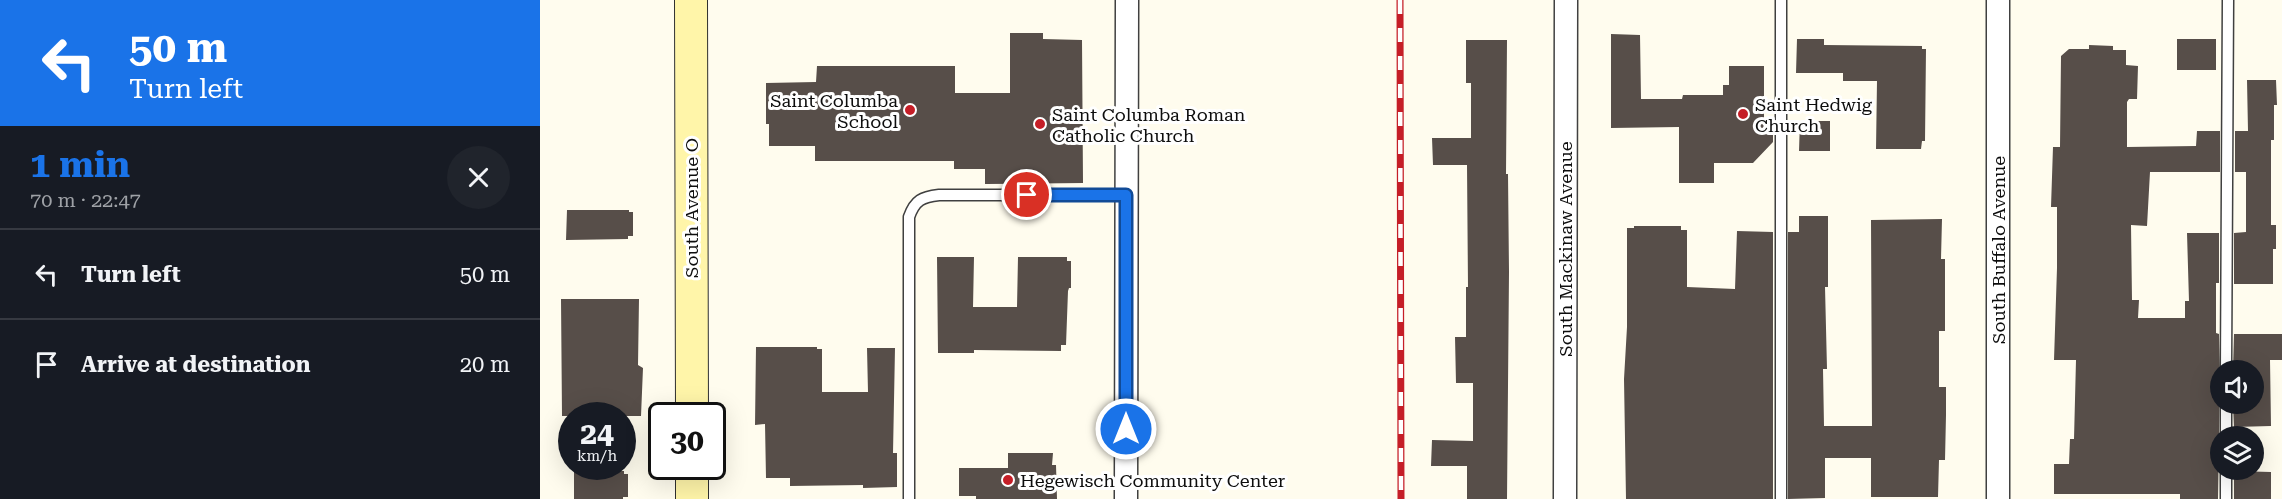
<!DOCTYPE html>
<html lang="en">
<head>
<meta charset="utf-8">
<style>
  body { margin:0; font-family:"Roboto Serif",serif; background:#20242c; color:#f1f3f6; height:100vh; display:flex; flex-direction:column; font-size:22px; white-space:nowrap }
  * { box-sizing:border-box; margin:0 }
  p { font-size:20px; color:#9ea1a6 }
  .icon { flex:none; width:33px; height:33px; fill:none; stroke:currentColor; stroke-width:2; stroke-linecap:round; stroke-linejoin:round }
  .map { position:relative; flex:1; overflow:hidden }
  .sheet { display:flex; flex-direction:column; background:#171b24; width:540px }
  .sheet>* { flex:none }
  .banner { background:#1a73e8; color:#fff; overflow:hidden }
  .tools { position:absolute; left:1670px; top:360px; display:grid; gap:12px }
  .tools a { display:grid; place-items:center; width:54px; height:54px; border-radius:50%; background:#171b24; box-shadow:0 6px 24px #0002; font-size:30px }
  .speed { position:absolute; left:18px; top:402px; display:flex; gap:12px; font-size:30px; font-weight:700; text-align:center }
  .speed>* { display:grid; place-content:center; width:78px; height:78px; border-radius:50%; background:#171b24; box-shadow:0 6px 24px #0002; line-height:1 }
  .speed small { font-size:15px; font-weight:400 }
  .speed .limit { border:3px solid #111; border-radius:9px; background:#fff; color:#111 }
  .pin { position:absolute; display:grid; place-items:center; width:51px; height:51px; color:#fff; margin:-26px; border:3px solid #fff; border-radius:50%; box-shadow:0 2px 6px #0007 }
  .me { position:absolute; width:66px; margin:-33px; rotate:0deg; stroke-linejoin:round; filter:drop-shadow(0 0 4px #0008) }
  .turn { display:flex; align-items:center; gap:21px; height:126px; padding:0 30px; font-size:27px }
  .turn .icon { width:78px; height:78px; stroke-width:2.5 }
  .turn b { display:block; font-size:42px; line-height:51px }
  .round { display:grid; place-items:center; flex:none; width:63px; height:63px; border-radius:32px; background:#20242c }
  .head { display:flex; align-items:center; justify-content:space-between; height:102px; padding:0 30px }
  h1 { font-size:36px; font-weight:700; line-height:45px; color:#1a73e8 }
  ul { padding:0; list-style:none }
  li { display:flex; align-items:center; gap:18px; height:90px; padding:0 30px; border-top:2px solid #363941 }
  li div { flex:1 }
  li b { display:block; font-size:22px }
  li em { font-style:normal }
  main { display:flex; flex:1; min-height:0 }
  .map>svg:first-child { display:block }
  .building { fill:#574e49 }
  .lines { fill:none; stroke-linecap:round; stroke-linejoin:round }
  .lane-casing { stroke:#404040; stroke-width:13 }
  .street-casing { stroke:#404040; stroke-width:25 }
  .secondary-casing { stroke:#2f2f2f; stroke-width:34 }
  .lane { stroke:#fff; stroke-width:10 }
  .street { stroke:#fff; stroke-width:22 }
  .secondary { stroke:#fff5a9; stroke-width:32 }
  .rail-casing { stroke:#c51e27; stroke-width:7 }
  .rail { stroke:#fff; stroke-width:4.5; stroke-dasharray:14; stroke-linecap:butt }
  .route-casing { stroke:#114b97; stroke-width:15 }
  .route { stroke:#1a73e8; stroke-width:10 }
  .poi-dot { fill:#c51e27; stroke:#fff; stroke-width:2 }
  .labels { text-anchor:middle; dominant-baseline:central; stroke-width:6; stroke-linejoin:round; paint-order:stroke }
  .poi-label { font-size:18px; fill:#0d0d0d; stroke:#fff; text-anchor:start }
  .street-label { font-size:18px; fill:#0d0d0d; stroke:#fff }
</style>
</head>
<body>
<main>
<section class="sheet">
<div class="banner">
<div class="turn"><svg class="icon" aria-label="left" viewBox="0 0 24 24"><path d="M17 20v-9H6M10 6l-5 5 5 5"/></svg><div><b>50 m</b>Turn left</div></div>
</div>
<div class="head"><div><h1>1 min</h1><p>70 m · 22:47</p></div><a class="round"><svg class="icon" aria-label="close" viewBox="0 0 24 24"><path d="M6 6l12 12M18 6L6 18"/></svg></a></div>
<ul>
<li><svg class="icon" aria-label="left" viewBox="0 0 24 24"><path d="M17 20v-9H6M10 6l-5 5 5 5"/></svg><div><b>Turn left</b></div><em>50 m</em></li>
<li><svg class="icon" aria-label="arrive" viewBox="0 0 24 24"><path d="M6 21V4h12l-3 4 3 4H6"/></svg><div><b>Arrive at destination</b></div><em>20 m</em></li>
</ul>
</section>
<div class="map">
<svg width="1742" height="499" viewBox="0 0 1742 499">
  <rect width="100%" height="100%" fill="#fffcee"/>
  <g class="building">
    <path d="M 470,33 L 503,33 L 503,39 L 542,40 L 543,183 L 445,184 L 445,169 L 414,169 L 414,161 L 275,161 L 275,146 L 229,146 L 229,124 L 226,124 L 226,83 L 276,82 L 277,66 L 415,66 L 415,93 L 470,93 Z"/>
    <path d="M 1071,34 L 1100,35 L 1101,99 L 1142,99 L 1143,95 L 1183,95 L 1183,85 L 1189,85 L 1189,66 L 1224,66 L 1224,122 L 1233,121 L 1233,142 L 1213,163 L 1174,163 L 1174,183 L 1139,183 L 1139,127 L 1071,128 Z"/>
    <path d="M 1257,39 L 1284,39 L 1284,45 L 1382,46 L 1382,49 L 1386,49 L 1385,141 L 1382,141 L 1381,149 L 1336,149 L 1337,81 L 1303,81 L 1303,73 L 1256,73 Z"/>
    <rect x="1637" y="39" width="39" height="31"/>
    <path d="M 926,40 L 967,40 L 966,174 L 968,174 L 969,272 L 967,499 L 927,499 L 927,466 L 891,466 L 892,440 L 933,441 L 933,383 L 916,383 L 915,337 L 926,337 L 926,287 L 928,287 L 927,165 L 893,165 L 892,138 L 931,138 L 931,83 L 926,83 Z"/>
    <path d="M 1549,45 L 1573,46 L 1573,50 L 1586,50 L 1586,65 L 1598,66 L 1597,99 L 1589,99 L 1587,102 L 1587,147 L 1656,146 L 1657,131 L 1680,131 L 1680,172 L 1610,172 L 1607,226 L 1591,225 L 1592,300 L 1599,300 L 1598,318 L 1645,318 L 1645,301 L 1649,301 L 1647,233 L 1679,233 L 1679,283 L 1676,283 L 1676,333 L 1679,334 L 1680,374 L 1678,499 L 1640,499 L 1640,494 L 1514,494 L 1514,464 L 1529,464 L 1530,439 L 1534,439 L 1536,360 L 1514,360 L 1517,268 L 1517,207 L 1511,207 L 1513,147 L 1520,147 L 1521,56 L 1529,49 L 1549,49 Z"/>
    <path d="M 1707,80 L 1736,80 L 1737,105 L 1734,105 L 1734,140 L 1731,140 L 1731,225 L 1736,225 L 1736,249 L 1733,249 L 1733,284 L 1694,284 L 1694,233 L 1706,232 L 1706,172 L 1695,172 L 1695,131 L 1708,131 Z"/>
    <path d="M 1260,121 L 1290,121 L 1290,151 L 1259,151 Z"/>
    <path d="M 27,210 L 89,210 L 89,212 L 93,212 L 93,236 L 88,236 L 88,239 L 26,240 Z"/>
    <path d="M 1259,216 L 1288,216 L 1288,287 L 1285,287 L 1287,369 L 1283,369 L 1284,426 L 1332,426 L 1331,220 L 1402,219 L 1401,259 L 1405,259 L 1405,331 L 1399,331 L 1399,387 L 1406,387 L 1406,415 L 1405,460 L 1399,460 L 1398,497 L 1331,497 L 1331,458 L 1285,458 L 1285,498 L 1248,499 L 1248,232 L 1259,232 Z"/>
    <path d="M 1094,226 L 1141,226 L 1141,230 L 1147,230 L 1147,287 L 1195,289 L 1197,231 L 1233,232 L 1233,499 L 1086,499 L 1084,379 L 1087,327 L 1087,228 L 1094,228 Z"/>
    <path d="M 397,257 L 434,257 L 433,307 L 477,307 L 478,257 L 527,257 L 527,261 L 531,261 L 531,288 L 529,288 L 528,291 L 526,345 L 521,345 L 521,351 L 434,350 L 434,353 L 398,353 Z"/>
    <path d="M 21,299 L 99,299 L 98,365 L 103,368 L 101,416 L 22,416 Z"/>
    <path d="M 1694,334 L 1742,334 L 1742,360 L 1730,360 L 1731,426 L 1694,427 L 1693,404 L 1713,404 L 1713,370 L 1693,370 Z"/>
    <path d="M 216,347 L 277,347 L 277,349 L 282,349 L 282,392 L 328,392 L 327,348 L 355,348 L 353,453 L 357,453 L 357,487 L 323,488 L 323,485 L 250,486 L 250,478 L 226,478 L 225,424 L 215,425 Z"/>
    <path d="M 468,453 L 513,453 L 512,465 L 516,465 L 517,499 L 436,499 L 436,496 L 419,496 L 419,468 L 468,468 Z"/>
    <path d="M 45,468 L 76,468 L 76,471 L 84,471 L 84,474 L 88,474 L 88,497 L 83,497 L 83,499 L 34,499 L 34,471 L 45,470 Z"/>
    <path d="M 1694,471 L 1731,472 L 1731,499 L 1694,499 Z"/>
  </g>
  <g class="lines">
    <g class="lane-casing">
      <g id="lane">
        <path d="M 1241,0 L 1241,499"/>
        <path d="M 1686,370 L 1688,0"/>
        <path d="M 1686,436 L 1686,404"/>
        <path d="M 369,499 L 369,217 C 375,200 382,197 399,195 L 586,195"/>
        <path d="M 1686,499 L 1686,470"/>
      </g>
    </g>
    <g class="street-casing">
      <g id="street">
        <path d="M 1458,0 L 1458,499"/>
        <path d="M 586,499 L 587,0"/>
        <path d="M 1025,499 L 1026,0"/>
      </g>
    </g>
    <g class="secondary-casing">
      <g id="secondary">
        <path d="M 151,0 L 152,416"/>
        <path d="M 152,466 L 152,499"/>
      </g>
    </g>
    <use href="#lane" class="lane"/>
    <use href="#street" class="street"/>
    <use href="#secondary" class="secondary"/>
    <g class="rail-casing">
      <path id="rail" d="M 860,0 L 861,499"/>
    </g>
    <use href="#rail" class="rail"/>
  </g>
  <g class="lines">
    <g class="route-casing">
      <path id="route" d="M 487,195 L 586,195 L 586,429"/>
    </g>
    <use href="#route" class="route"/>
  </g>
  <g class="poi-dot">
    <circle cx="370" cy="110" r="6"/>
    <circle cx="1203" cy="114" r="6"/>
    <circle cx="500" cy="124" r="6"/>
    <circle cx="468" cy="480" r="6"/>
  </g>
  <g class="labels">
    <g class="poi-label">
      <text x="358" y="100" text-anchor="end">Saint Columba<tspan x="358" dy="21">School</tspan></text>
      <text x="1215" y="104">Saint Hedwig<tspan x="1215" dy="21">Church</tspan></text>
      <text x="512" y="114">Saint Columba Roman<tspan x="512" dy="21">Catholic Church</tspan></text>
      <text x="480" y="480">Hegewisch Community Center</text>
    </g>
    <g class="street-label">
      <text transform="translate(151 208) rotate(-90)">South Avenue O</text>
      <text transform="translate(1025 249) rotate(-90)">South Mackinaw Avenue</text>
      <text transform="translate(1458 250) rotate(-90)">South Buffalo Avenue</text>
    </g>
  </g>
</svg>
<div class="tools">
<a><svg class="icon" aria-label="sound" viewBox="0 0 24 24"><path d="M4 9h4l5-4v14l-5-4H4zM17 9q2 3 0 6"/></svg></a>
<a><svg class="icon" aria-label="layers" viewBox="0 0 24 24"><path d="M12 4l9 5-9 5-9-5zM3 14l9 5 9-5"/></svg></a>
</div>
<div class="speed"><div>24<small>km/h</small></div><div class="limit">30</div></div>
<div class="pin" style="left:487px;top:195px;background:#d93025"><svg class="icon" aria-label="arrive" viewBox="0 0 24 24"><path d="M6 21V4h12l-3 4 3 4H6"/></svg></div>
<svg class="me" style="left:586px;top:429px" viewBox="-20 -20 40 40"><circle r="17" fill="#1a73e8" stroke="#fff" stroke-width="3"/><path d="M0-11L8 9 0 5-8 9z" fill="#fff"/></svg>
</div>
</main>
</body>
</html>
